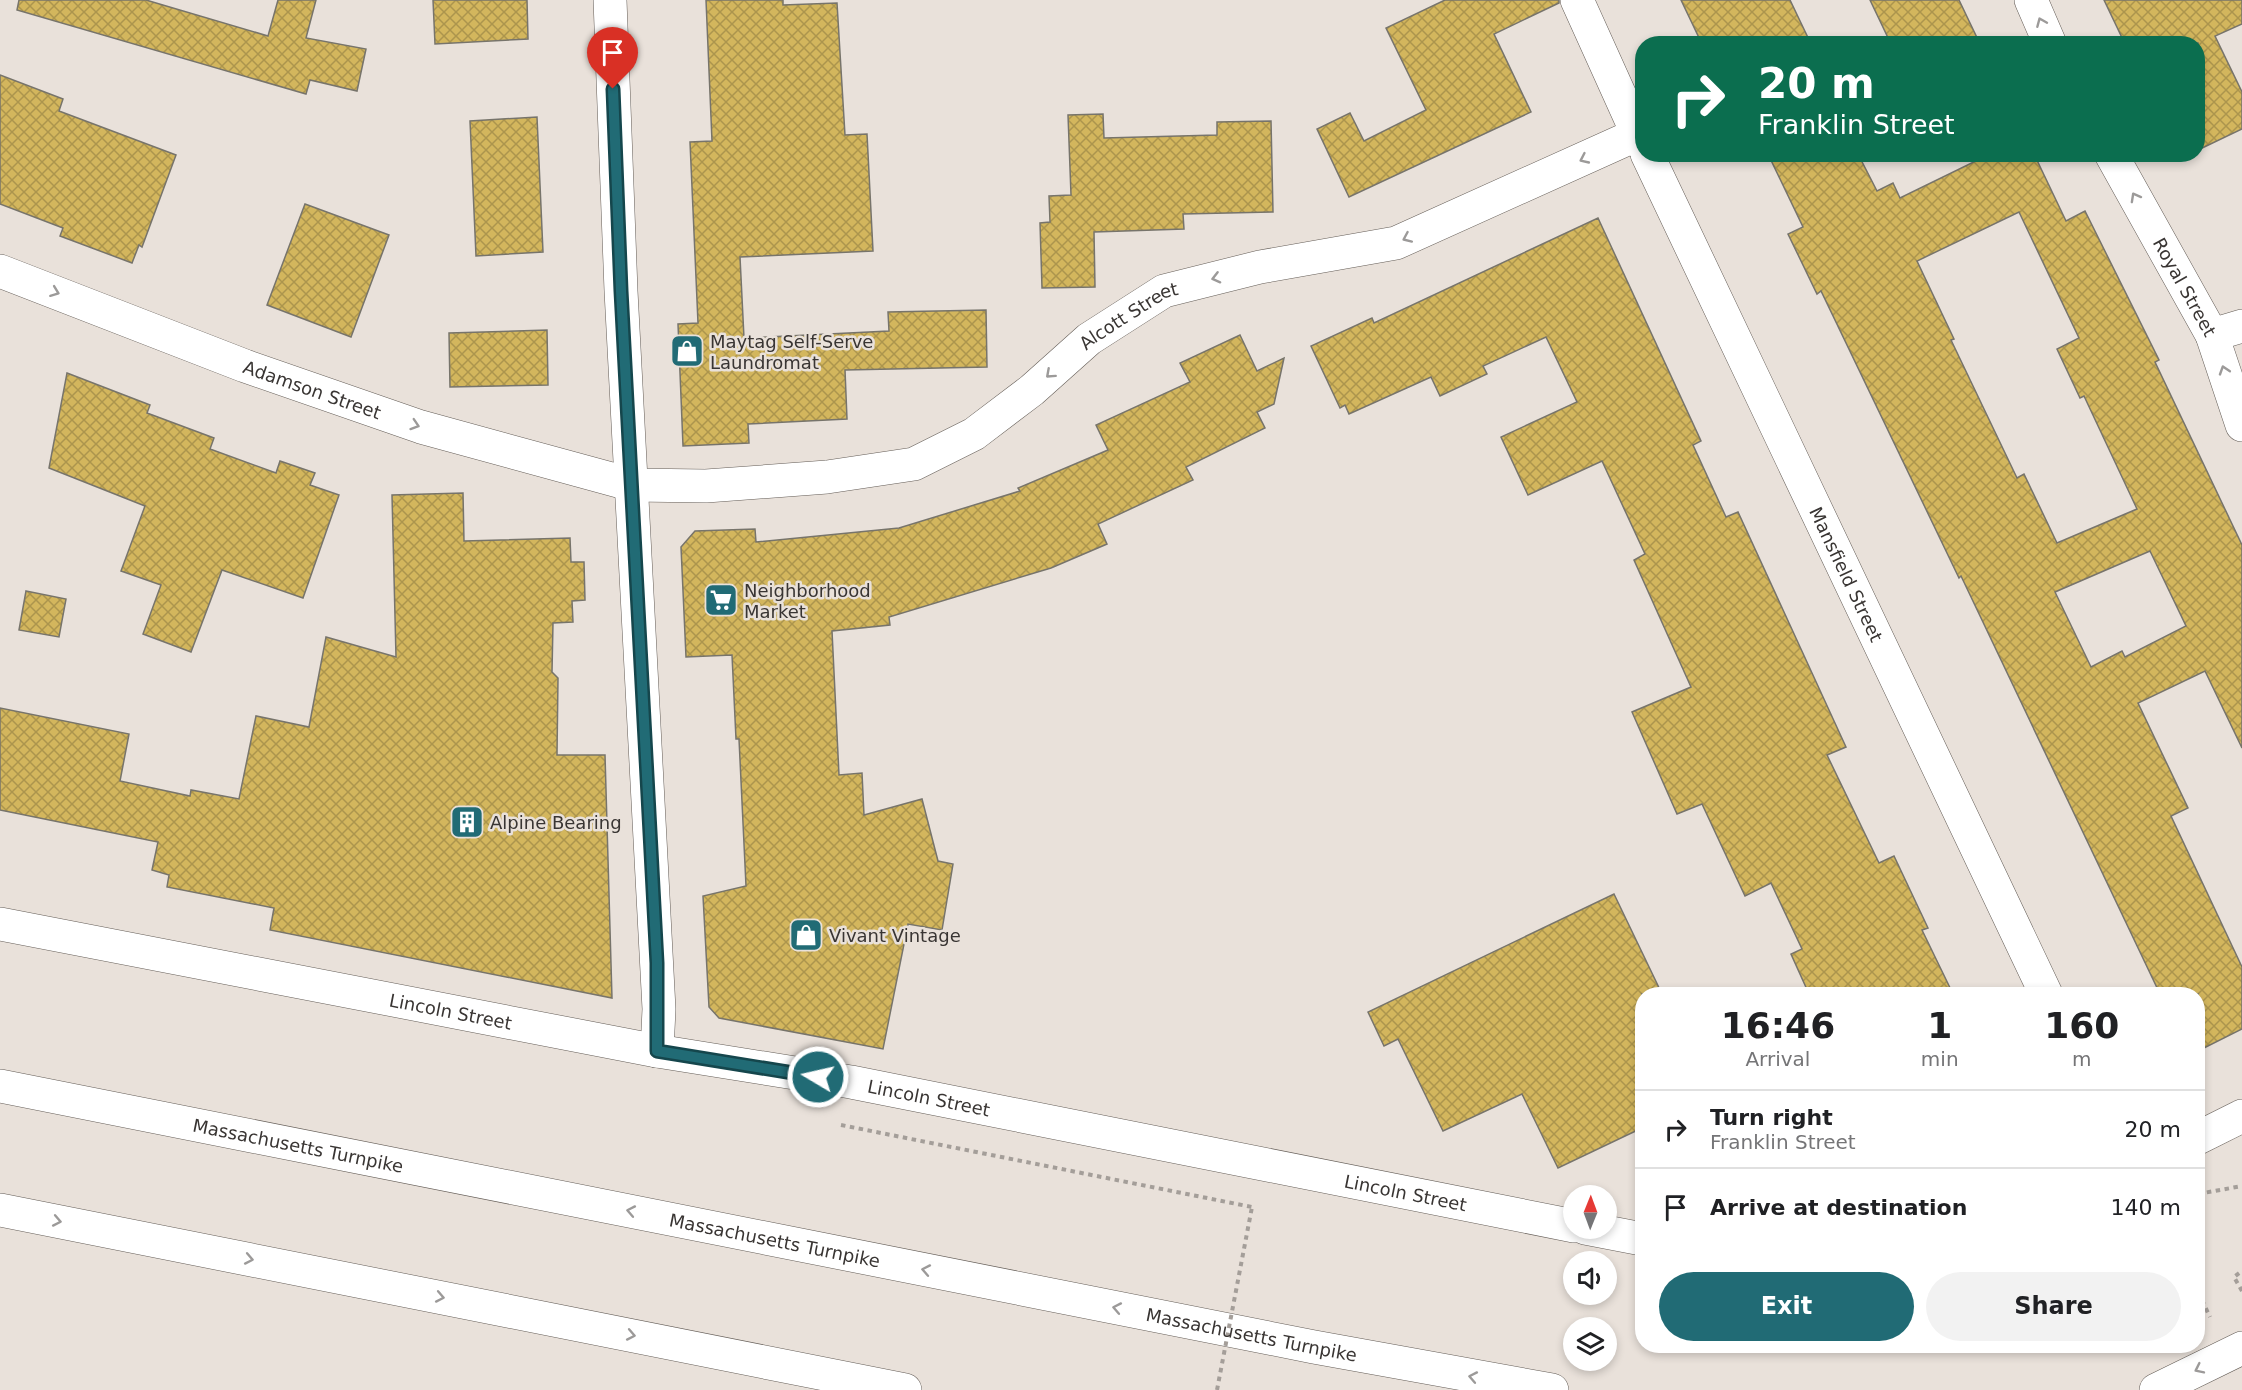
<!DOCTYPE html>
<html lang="en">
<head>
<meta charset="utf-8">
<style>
  body { margin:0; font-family:"DejaVu Sans",sans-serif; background:#f2f2f2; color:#202124; height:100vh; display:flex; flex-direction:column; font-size:22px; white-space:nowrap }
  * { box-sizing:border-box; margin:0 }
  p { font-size:20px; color:#757577 }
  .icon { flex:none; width:33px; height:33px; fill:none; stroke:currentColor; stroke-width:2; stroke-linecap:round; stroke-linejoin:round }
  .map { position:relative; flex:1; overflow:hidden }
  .drawer { position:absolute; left:1635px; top:987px; width:570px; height:366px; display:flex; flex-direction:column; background:#fff; border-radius:24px; box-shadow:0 3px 9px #0003 }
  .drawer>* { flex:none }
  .banner { position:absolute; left:1635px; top:36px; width:570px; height:126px; border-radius:24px; box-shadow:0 3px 9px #0003; background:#0b6e4f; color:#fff; overflow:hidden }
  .needle { width:39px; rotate:1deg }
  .fabs { position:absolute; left:1563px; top:1185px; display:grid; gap:12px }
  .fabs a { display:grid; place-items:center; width:54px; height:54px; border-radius:50%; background:#fff; box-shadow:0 3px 9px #0003; font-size:30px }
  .pin { position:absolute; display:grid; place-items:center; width:51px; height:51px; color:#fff; margin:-62px -26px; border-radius:50% 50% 50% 0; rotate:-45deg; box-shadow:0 0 6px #0007 }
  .pin .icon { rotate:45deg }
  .me { position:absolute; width:66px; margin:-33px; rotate:279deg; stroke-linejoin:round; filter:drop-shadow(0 0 4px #0008) }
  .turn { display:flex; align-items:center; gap:21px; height:126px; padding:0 24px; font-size:27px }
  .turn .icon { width:78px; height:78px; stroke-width:2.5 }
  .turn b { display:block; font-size:42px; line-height:51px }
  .eta { display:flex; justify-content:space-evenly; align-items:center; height:102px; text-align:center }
  .eta b { font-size:36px; font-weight:600; line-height:42px }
  .action { display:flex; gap:12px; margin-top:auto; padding:12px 24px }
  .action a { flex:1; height:69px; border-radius:36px; background:#216b75; color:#fff; font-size:24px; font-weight:600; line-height:69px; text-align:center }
  .action a+a { background:#f2f2f2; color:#202124 }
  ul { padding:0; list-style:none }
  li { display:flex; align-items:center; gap:18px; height:78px; padding:0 24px; border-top:2px solid #e0e0e0 }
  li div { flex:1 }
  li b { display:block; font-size:22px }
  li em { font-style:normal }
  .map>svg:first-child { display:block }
  .building { fill:url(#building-cross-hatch); stroke:#77746b; stroke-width:1.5; fill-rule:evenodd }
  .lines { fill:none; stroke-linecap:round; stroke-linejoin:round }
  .street-casing { stroke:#645d57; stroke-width:34 }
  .secondary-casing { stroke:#645d57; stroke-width:34 }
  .primary-casing { stroke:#645d57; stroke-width:34 }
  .highway-casing { stroke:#645d57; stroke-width:34 }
  .path { stroke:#a49e99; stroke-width:4; stroke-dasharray:4.5 4.5; stroke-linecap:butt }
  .street { stroke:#fff; stroke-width:33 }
  .secondary { stroke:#fff; stroke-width:33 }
  .primary { stroke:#fff; stroke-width:33 }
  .highway { stroke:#fff; stroke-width:33 }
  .path-bridge { stroke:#a49e99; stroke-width:4; stroke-dasharray:4.5 4.5; stroke-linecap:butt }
  .oneway { stroke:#9c9a99 }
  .route-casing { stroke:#15464c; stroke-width:15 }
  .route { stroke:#216b75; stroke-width:10 }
  .labels { text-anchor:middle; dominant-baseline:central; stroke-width:5; stroke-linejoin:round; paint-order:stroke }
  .street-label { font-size:18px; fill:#393533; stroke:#e9e1da }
  .poi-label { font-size:18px; fill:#393533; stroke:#e9e1da; text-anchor:start }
</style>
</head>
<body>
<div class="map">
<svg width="2242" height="1390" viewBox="0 0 2242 1390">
  <defs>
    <pattern id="building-cross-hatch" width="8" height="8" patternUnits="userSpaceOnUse" patternTransform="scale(1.5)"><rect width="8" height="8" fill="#d3b65d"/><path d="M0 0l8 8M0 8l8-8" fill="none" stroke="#ac954d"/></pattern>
  </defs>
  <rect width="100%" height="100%" fill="#e9e1da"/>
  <g class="building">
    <path d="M 19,0 L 146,0 L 268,36 L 278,0 L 316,0 L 306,38 L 366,49 L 357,91 L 310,80 L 306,94 L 17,10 Z"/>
    <path d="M 433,0 L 527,0 L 528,39 L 435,44 Z"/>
    <path d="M 706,0 L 783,0 L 783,5 L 837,3 L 845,135 L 867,134 L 873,251 L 740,257 L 744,338 L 889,331 L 888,312 L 986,310 L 987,367 L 845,370 L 847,419 L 748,424 L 749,443 L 683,446 L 678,324 L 698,323 L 690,142 L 712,141 Z"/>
    <path d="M 1445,0 L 1559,0 L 1559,3 L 1494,34 L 1531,112 L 1349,197 L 1317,129 L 1350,113 L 1364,141 L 1426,110 L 1386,28 Z"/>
    <path d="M 1681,0 L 1790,0 L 1811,44 L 1702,44 Z"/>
    <path d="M 1870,0 L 1959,0 L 1980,44 L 1891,44 Z"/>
    <path d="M 2104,0 L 2242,0 L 2242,24 L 2215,36 L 2242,92 L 2242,129 L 2198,150 L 2198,43 L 2125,44 Z"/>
    <path d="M 0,75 L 63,99 L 59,111 L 176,155 L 142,247 L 139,245 L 132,263 L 60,236 L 63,228 L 0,204 Z"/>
    <path d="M 1103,114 L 1104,138 L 1217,135 L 1217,122 L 1271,121 L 1273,212 L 1183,214 L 1184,229 L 1094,232 L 1095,287 L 1042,288 L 1040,223 L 1050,222 L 1049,196 L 1071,195 L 1068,115 Z"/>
    <path d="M 537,117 L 543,252 L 476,256 L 470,121 Z"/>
    <path d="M 1768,154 L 1858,154 L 1877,191 L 1893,183 L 1900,198 L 1990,154 L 2034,154 L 2066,221 L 2085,211 L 2159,360 L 2155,362 L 2242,545 L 2242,748 L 2205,671 L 2138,703 L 2188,808 L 2171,816 L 2242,967 L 2242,1029 L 2198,1051 L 2198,994 L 2160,994 L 1961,576 L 1959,578 L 1821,291 L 1817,294 L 1788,234 L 1803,227 ZM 2019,212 L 2079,338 L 2057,349 L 2080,398 L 2084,396 L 2137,509 L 2057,543 L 2024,474 L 2017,478 L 1951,340 L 1954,339 L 1917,261 ZM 2150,551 L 2186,626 L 2125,657 L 2122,651 L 2091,667 L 2055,592 Z"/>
    <path d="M 305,204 L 389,235 L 351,337 L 267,305 Z"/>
    <path d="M 1598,218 L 1701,441 L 1693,445 L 1726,517 L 1738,512 L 1846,747 L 1827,755 L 1879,863 L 1894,856 L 1928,928 L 1922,930 L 1953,994 L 1809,994 L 1791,954 L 1802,949 L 1771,883 L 1745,896 L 1702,804 L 1677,814 L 1632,712 L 1691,687 L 1634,560 L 1645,554 L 1602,461 L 1528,495 L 1501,437 L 1577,402 L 1546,337 L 1483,366 L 1487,374 L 1440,396 L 1431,377 L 1349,414 L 1345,405 L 1340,408 L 1311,346 L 1372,318 L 1374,323 Z"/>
    <path d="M 547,330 L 548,385 L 450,387 L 449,333 Z"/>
    <path d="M 1240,335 L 1257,371 L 1284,358 L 1274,404 L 1257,412 L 1265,428 L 1186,467 L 1193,480 L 1098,524 L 1107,544 L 1051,568 L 889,617 L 890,625 L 832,631 L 839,775 L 862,773 L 864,815 L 922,799 L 938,861 L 953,864 L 942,930 L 908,924 L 883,1049 L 719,1018 L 709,1007 L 703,896 L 746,886 L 739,739 L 736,739 L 732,655 L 686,657 L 681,547 L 695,531 L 755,529 L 756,542 L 899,528 L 1020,491 L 1018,488 L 1108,450 L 1096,425 L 1190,382 L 1180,363 Z"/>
    <path d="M 67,373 L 150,405 L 147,413 L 214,438 L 210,449 L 276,473 L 280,461 L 315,473 L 310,485 L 339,495 L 303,598 L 222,570 L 191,652 L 143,634 L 161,585 L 121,571 L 145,506 L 49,468 Z"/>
    <path d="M 463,493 L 464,541 L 570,538 L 571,562 L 584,562 L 585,600 L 572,601 L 573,622 L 553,623 L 552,672 L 558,678 L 557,755 L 605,755 L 612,998 L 270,930 L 274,908 L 167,887 L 169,875 L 152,870 L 158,842 L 0,810 L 0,708 L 129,734 L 120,781 L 190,796 L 191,790 L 239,799 L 256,716 L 309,727 L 326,637 L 396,657 L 392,495 Z"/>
    <path d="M 26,591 L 66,599 L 59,637 L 19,630 Z"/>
    <path d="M 1614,894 L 1662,994 L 1642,994 L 1642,1128 L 1558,1168 L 1522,1094 L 1443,1131 L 1398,1039 L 1384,1046 L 1368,1012 Z"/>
  </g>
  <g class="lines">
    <g class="street-casing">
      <g id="street">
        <path d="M 610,0 L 621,291 L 659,1009 L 657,1051"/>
        <path d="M 1577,0 L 1642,144"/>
        <path d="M 2031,0 L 2050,44"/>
        <path id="s1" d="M 1647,154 L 2046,994"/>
        <path id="s2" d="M 2111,154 L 2212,335 L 2242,425"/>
        <path id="s3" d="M 0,271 L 245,366 L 421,427 L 633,485 L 706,486 L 827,477 L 914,464 L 974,434 L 1032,390 L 1089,339 L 1164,291 L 1260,267 L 1396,243 L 1638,134"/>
        <path d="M 2212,335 L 2242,326"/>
      </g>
    </g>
    <g class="secondary-casing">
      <g id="secondary">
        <path id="s4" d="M 0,924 L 657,1051 L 851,1082 L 1574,1226"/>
        <path d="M 2198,1138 L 2242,1116"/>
        <path d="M 1585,1228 L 1642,1239"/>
      </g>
    </g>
    <g class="primary-casing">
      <path id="primary" d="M 2156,1390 L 2242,1348"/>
    </g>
    <g class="highway-casing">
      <g id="highway">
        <path id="s5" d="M 0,1086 L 1314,1347 L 1552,1390"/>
        <path d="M 0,1210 L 905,1390"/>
      </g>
    </g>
    <g class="path">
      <path d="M 841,1125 L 1252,1207"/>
      <path d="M 2198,1194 L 2242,1186"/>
      <path d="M 2242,1291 L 2234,1277 L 2242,1271"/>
      <path d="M 2198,1292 L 2210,1317"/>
    </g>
    <use href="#street" class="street"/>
    <use href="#secondary" class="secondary"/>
    <use href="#primary" class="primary"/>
    <use href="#highway" class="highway"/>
    <path class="path-bridge" d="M 1217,1390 L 1252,1207"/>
  </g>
  <defs><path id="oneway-chevron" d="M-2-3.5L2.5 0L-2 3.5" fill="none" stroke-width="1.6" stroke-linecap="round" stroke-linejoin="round" transform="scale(1.5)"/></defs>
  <g class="oneway">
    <use href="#oneway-chevron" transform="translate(2041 22) rotate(-113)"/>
    <use href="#oneway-chevron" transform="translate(1584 159) rotate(155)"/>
    <use href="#oneway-chevron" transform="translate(2135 197) rotate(-119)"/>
    <use href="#oneway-chevron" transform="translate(1407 238) rotate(156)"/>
    <use href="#oneway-chevron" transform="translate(1216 278) rotate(166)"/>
    <use href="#oneway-chevron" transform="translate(55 292) rotate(21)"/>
    <use href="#oneway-chevron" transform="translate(2224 370) rotate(-108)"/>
    <use href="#oneway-chevron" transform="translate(1050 374) rotate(138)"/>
    <use href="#oneway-chevron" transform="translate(415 425) rotate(18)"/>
    <use href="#oneway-chevron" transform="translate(631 1211) rotate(-169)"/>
    <use href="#oneway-chevron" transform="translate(57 1221) rotate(11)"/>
    <use href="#oneway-chevron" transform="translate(249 1259) rotate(11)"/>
    <use href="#oneway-chevron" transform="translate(926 1270) rotate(-169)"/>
    <use href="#oneway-chevron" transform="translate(440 1297) rotate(11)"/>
    <use href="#oneway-chevron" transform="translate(1117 1308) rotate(-169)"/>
    <use href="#oneway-chevron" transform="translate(631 1335) rotate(11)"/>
    <use href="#oneway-chevron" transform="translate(2199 1369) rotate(154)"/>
    <use href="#oneway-chevron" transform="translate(1473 1377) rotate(-169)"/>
  </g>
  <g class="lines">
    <g class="route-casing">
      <path id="route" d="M 613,89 L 621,291 L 657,963 L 657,1051 L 818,1077"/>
    </g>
    <use href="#route" class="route"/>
  </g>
  <defs>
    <g id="shop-square" transform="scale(1.725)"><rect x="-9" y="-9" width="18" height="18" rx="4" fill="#216b75" stroke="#e9e1da"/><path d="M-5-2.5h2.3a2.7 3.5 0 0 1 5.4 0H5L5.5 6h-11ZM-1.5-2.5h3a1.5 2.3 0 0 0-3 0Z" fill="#fff"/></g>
    <g id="supermarket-square" transform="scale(1.725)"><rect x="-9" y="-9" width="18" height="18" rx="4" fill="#216b75" stroke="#e9e1da"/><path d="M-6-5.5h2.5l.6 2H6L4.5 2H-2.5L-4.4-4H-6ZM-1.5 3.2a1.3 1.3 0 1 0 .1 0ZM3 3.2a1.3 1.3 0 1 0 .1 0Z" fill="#fff"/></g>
    <g id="building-square" transform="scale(1.725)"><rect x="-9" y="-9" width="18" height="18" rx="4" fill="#216b75" stroke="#e9e1da"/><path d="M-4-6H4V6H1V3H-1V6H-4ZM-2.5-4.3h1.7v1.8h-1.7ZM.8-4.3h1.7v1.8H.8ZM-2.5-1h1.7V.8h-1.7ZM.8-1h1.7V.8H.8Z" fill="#fff"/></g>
  </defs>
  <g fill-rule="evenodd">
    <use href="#shop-square" x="687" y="351"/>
    <use href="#supermarket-square" x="721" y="600"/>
    <use href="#building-square" x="467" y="822"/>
    <use href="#shop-square" x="806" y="935"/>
  </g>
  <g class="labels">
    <g class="street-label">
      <text stroke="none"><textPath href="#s2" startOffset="152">Royal Street</textPath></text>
      <text stroke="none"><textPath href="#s3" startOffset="1214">Alcott Street</textPath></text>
      <text stroke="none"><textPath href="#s3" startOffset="334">Adamson Street</textPath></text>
      <text stroke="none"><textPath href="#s1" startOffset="465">Mansfield Street</textPath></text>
      <text stroke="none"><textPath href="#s4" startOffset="459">Lincoln Street</textPath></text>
      <text stroke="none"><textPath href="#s4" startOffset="945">Lincoln Street</textPath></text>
      <text stroke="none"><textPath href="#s5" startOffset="304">Massachusetts Turnpike</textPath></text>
      <text stroke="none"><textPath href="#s4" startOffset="1431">Lincoln Street</textPath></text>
      <text stroke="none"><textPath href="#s5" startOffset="790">Massachusetts Turnpike</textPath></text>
      <text stroke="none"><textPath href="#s5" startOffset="1276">Massachusetts Turnpike</textPath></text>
    </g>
    <g class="poi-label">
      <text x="710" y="341">Maytag Self-Serve<tspan x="710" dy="21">Laundromat</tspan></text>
      <text x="744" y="590">Neighborhood<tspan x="744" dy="21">Market</tspan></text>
      <text x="490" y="822">Alpine Bearing</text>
      <text x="829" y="935">Vivant Vintage</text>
    </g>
  </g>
</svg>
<div class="fabs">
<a><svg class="needle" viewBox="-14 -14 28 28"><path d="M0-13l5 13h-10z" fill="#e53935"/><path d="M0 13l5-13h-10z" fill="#757577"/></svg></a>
<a><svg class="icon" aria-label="sound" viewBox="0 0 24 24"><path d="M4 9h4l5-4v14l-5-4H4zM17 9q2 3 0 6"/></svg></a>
<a><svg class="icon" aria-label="layers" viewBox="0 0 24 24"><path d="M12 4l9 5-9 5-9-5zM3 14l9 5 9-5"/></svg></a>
</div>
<div class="pin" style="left:613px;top:89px;background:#d93025"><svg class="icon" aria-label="arrive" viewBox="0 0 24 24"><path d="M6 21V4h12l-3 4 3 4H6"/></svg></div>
<svg class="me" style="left:818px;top:1077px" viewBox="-20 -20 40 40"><circle r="17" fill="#216b75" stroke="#fff" stroke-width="3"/><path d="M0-11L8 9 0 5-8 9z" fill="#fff"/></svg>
<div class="banner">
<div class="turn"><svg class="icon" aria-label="right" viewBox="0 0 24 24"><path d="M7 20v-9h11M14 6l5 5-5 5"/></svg><div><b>20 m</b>Franklin Street</div></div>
</div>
<section class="drawer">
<div class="eta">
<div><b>16:46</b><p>Arrival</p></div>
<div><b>1</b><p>min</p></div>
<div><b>160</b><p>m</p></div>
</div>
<ul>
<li><svg class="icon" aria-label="right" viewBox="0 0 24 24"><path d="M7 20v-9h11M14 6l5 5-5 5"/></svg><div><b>Turn right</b><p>Franklin Street</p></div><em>20 m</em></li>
<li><svg class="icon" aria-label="arrive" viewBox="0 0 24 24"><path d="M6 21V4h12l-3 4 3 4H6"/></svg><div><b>Arrive at destination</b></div><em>140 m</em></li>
</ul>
<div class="action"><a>Exit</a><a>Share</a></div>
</section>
</div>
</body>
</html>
